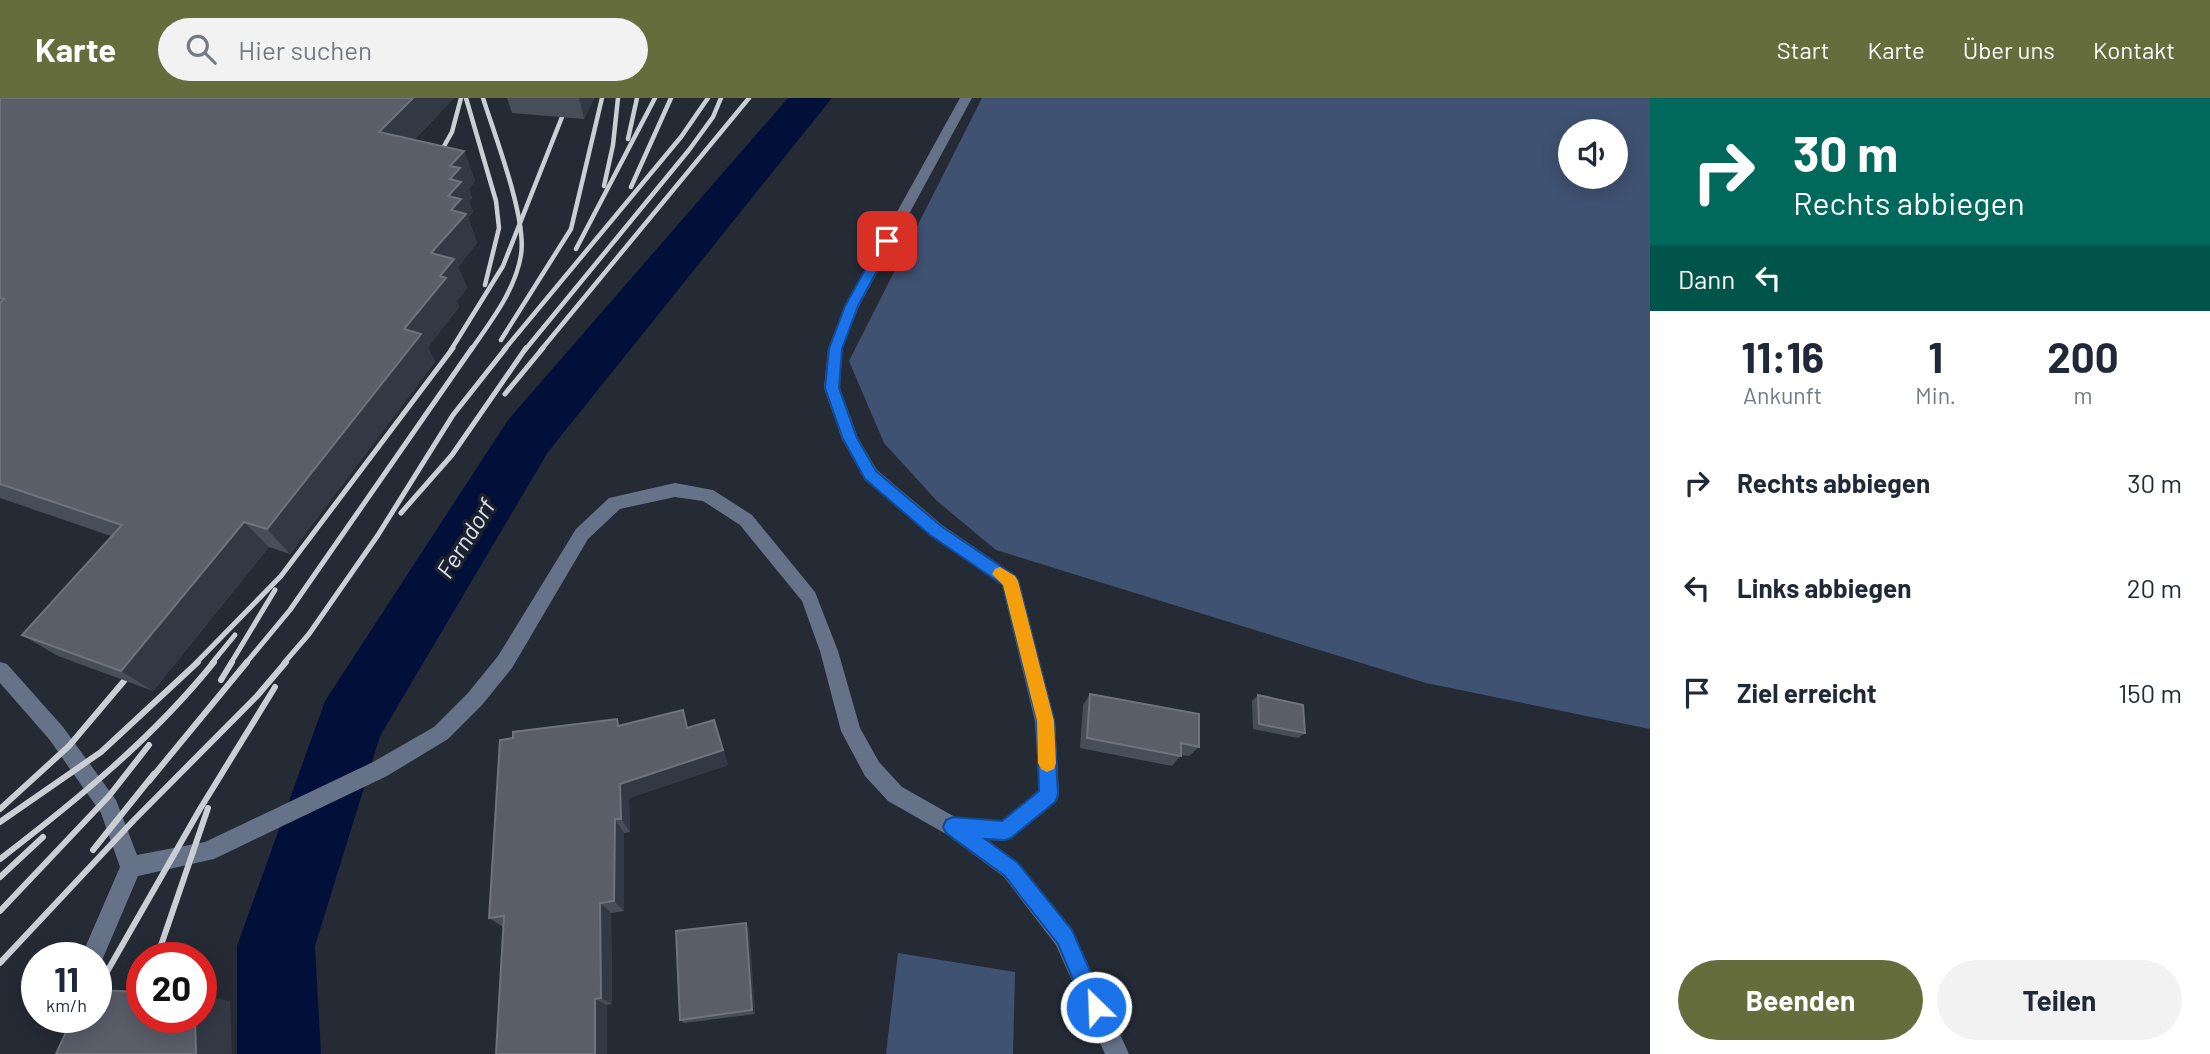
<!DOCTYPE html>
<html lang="de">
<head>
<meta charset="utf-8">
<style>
  body { margin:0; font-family:Barlow,sans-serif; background:#f2f2f3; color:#1f2937; height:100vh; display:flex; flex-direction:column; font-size:26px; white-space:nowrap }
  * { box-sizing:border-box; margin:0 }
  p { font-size:23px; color:#747a83 }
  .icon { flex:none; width:38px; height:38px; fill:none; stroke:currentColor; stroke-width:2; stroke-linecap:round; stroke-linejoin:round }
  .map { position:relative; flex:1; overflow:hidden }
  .details { display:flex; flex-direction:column; background:#fff; width:560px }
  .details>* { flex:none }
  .top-card { background:#00695c; color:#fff; overflow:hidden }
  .fabs { position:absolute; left:1558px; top:21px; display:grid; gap:14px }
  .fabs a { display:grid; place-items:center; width:70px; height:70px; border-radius:50%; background:#fff; box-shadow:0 4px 18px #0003; font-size:35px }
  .speed { position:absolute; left:21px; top:844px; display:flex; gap:14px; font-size:35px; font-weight:700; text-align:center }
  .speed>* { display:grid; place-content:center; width:91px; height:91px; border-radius:50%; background:#fff; box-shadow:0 4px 18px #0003; line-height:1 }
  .speed small { font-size:18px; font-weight:400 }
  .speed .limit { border:10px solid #d22; background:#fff; color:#111 }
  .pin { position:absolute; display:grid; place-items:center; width:60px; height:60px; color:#fff; margin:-30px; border-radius:14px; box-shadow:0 4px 10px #0006 }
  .me { position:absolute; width:77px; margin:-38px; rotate:336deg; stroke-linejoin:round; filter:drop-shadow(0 0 5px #0008) }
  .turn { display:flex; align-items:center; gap:24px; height:147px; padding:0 28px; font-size:32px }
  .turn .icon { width:91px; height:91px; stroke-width:2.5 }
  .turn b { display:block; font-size:49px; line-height:60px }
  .then { display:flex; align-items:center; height:66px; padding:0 28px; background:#0003; gap:14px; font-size:26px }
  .eta { display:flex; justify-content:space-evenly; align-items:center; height:119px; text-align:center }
  .eta b { font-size:42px; font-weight:700; line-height:49px }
  .cta { display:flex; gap:14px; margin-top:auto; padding:14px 28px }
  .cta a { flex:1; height:80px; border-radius:42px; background:#656d3d; color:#fff; font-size:28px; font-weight:700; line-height:80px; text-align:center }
  .cta a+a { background:#f2f2f3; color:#1f2937 }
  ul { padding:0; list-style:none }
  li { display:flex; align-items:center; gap:21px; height:105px; padding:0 28px }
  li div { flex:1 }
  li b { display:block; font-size:26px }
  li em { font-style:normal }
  header { display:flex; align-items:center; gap:42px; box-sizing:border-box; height:98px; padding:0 35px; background:#656d3d; color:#fff }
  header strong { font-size:33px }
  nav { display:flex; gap:38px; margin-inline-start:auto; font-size:24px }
  .search { width:490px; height:63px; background:#f2f2f3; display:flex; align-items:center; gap:18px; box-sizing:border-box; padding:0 24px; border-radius:38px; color:#747a83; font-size:26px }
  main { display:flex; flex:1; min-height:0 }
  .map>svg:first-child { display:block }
  .green { fill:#405272; fill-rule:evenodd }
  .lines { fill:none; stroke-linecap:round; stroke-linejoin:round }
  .river { fill:#011038; fill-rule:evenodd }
  .minor { fill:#667288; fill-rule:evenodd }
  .rail-far2 { stroke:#caced5; stroke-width:4.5 }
  .rail-far1 { stroke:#caced5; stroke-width:5 }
  .rail { stroke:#caced5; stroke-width:6 }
  .wall { fill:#484e59 }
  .shaded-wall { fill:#333944 }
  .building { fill:#595e69; stroke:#6e737d; stroke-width:2 }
  .route { fill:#1a73e8; stroke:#114b97; stroke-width:2 }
  .slow { fill:#f59e0b }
  .labels { text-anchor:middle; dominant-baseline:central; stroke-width:7; stroke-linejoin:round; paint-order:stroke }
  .water-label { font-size:24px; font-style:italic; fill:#d9e2f1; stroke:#1c212b }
</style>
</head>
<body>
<header>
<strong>Karte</strong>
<div class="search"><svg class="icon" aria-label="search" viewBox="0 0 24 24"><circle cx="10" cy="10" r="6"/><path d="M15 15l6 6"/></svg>Hier suchen</div>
<nav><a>Start</a><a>Karte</a><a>Über uns</a><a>Kontakt</a></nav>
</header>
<main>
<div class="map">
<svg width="1650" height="956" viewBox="0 0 1650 956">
  <rect width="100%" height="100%" fill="#252b35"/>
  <g class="green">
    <path d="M 982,0 L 1650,0 L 1650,631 L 1426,585 L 996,452 L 937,403 L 884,345 L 849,263 ZM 1570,33 L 1615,33 L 1615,79 L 1570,79 Z"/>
    <path d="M 898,855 L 1015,874 L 1013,956 L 886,956 Z"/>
  </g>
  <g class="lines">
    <path class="river" d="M 788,0 L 832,0 L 548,354 L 380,638 L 315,848 L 321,956 L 237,956 L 237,848 L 325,603 L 508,322 Z"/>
    <path class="minor" d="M 960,0 L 972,0 L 859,208 L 842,251 L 840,290 L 858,340 L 877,372 L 942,427 L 1016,478 L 1019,483 L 1055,623 L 1059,697 L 1056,704 L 1012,740 L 1005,743 L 988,742 L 1018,765 L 1072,831 L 1129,956 L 1105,956 L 1056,847 L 1004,779 L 946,736 L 888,703 L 865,678 L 841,633 L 820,553 L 802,503 L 740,427 L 703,403 L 675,399 L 620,411 L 588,441 L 512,570 L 482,607 L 448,641 L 387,678 L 214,761 L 138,778 L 100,867 L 96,868 L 96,859 L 81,859 L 120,769 L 101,715 L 49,641 L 0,585 L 0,564 L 7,566 L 63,629 L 116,702 L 137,757 L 205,744 L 373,664 L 434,629 L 468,595 L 498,558 L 576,431 L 609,400 L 675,385 L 713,392 L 752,417 L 815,494 L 838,553 L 860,630 L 879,664 L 902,689 L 955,719 L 1002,723 L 1039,693 L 1035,623 L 1002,487 L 930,437 L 865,382 L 842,341 L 824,290 L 828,251 L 845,208 Z"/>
    <g class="rail-far2">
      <path d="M 466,0 L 496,103 L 499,130 L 485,187"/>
      <path d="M 628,41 L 637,0"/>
      <path d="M 435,64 L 452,34 L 461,0"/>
      <path d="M 604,88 L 613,47 L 618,0"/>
      <path d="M 631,89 L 671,0"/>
      <path d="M 576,151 L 655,0"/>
      <path d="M 501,242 L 571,131 L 602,0"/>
      <path d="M 451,252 L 503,168 L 562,19"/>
      <path d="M 471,252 C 491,223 515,193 521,157 C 527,121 495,38 483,0"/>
      <path d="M 504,252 L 681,39 L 708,0"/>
      <path d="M 525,252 L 689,52 L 713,19 L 721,0"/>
      <path d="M 541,252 L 749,0"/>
    </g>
    <g class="rail-far1">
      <path d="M 505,296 L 543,250"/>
      <path d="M 401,415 L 452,357 L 526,250"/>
      <path d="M 196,565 L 281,478 L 453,250"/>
      <path d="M 212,565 L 235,537"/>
      <path d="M 231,565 L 275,492"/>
      <path d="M 246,565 L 290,512 L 472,250"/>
      <path d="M 284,565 L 309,536 L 378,437 L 453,317 L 506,250"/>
    </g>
    <g class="rail">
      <path d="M 221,582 L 232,564"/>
      <path d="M 149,683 L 247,564"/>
      <path d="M 0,711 L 69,648 L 124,583"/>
      <path d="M 0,724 L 101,654 L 198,564"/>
      <path d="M 93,752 L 154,676"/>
      <path d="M 0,761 C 77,702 153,640 214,564"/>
      <path d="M 0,779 L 43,739"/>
      <path d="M 0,813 L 109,698 L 149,647"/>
      <path d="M 157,859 L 208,710"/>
      <path d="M 0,865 L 134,722 L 257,598 L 286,564"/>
      <path d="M 96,893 L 200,711 L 275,589"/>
    </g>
  </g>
  <g class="wall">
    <path d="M 0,0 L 454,0 L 414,42 L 464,53 L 475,83 L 469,91 L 472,100 L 469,103 L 473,114 L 468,119 L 477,145 L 458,169 L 467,190 L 457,203 L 459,209 L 428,249 L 435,264 L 290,456 L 269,449 L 153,593 L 58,558 L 22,537 L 111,438 L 0,400 Z"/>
    <path d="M 507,0 L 594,0 L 584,21 L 512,15 Z"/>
    <path d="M 1090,596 L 1199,649 L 1189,658 L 1181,657 L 1172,668 L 1080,650 L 1083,607 Z"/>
    <path d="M 1258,597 L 1305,635 L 1298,640 L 1253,631 L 1252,603 Z"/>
    <path d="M 621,628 L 689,629 L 723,652 L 728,667 L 629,700 L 630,734 L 624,735 L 624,813 L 611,815 L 612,906 L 607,907 L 607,956 L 503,829 L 489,820 Z"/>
    <path d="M 749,831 L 755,916 L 684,925 L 680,922 Z"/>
  </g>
  <g class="shaded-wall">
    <path d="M 413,0 L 454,0 L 392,64 L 379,34 Z"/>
    <path d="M 579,0 L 594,0 L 584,21 Z"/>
    <path d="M 464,53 L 475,83 L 469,91 L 472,100 L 469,103 L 473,114 L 468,119 L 477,145 L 458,169 L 467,190 L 457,203 L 459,209 L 428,249 L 435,264 L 290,456 L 267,431 L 404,231 L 431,155 L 451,112 L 448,98 L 450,68 Z"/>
    <path d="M 244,424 L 269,449 L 153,593 L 121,573 Z"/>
    <path d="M 723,652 L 728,667 L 629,700 L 630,734 L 621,721 L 620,686 Z"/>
    <path d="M 615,721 L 624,735 L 624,813 L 614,803 Z"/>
    <path d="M 600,805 L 611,815 L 612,906 L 601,900 Z"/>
    <path d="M 746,825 L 749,831 L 755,916 L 752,912 Z"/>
    <path d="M 201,897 L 230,903 L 232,956 L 196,956 L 195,919 L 201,919 Z"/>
    <path d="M 595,901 L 607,907 L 607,956 L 595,956 Z"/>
  </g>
  <g class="building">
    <path d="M 0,0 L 413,0 L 379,34 L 464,53 L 450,68 L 460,70 L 450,81 L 461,84 L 448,98 L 461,101 L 451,112 L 466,116 L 431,155 L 454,161 L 440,178 L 446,180 L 404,231 L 421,236 L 267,431 L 244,424 L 121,573 L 22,537 L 122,427 L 0,386 L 0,205 L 4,201 L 0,200 Z"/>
    <path d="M 1090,596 L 1199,616 L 1199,649 L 1181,645 L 1181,658 L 1087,640 Z"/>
    <path d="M 1258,597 L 1303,607 L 1305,635 L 1259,626 Z"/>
    <path d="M 683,612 L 687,630 L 714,622 L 723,652 L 620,686 L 621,721 L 615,721 L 614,803 L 600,805 L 601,900 L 595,901 L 595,956 L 496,956 L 504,818 L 489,820 L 500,642 L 513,640 L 513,634 L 617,621 L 618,628 Z"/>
    <path d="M 746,825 L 752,912 L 680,922 L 676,833 Z"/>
    <path d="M 96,892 L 142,894 L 142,919 L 195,919 L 196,956 L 56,956 L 73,919 L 96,919 Z"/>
  </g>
  <path class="route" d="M 887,139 L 893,143 L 858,208 L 842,251 L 839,290 L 857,340 L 876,373 L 941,428 L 1015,478 L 1018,483 L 1054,623 L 1058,697 L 1055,704 L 1011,740 L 1005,742 L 985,741 L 1018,765 L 1072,832 L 1106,909 L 1103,917 L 1096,920 L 1088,917 L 1058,846 L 1018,795 L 1005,778 L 946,735 L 943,729 L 946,722 L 953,719 L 1002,723 L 1039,693 L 1037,623 L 1003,487 L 930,437 L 865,381 L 843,341 L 825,290 L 829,251 L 845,208 L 881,143 Z"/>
  <path class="slow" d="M 1000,469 L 1015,478 L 1018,483 L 1054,623 L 1056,665 L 1054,671 L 1047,674 L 1041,671 L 1038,665 L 1037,623 L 1003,487 L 992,476 L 995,471 Z"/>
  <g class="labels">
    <g class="water-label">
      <text transform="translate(465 440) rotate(-58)">Ferndorf</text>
    </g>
  </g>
</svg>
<div class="fabs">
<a><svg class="icon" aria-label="sound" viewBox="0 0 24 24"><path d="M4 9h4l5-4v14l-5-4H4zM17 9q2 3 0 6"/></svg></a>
</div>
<div class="speed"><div>11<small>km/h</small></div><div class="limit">20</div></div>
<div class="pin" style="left:887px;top:143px;background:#d93025"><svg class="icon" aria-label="arrive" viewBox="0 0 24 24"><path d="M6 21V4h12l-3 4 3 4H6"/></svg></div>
<svg class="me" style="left:1096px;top:909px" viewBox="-20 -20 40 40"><circle r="17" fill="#1a73e8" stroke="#fff" stroke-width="3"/><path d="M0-11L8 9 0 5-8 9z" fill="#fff"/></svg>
</div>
<section class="details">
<div class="top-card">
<div class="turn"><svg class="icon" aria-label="right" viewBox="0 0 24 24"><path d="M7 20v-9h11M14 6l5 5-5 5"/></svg><div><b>30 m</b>Rechts abbiegen</div></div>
<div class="then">Dann<svg class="icon" aria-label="left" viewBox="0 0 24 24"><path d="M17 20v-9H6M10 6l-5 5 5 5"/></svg></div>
</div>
<div class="eta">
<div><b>11:16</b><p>Ankunft</p></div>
<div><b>1</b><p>Min.</p></div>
<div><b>200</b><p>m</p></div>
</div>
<ul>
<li><svg class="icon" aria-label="right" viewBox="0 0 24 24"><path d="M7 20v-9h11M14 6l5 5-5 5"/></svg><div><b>Rechts abbiegen</b></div><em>30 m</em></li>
<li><svg class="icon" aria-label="left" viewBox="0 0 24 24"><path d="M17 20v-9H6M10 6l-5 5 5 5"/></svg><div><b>Links abbiegen</b></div><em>20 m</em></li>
<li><svg class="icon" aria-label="arrive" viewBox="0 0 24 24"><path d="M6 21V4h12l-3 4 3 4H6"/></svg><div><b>Ziel erreicht</b></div><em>150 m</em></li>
</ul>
<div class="cta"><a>Beenden</a><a>Teilen</a></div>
</section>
</main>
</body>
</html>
